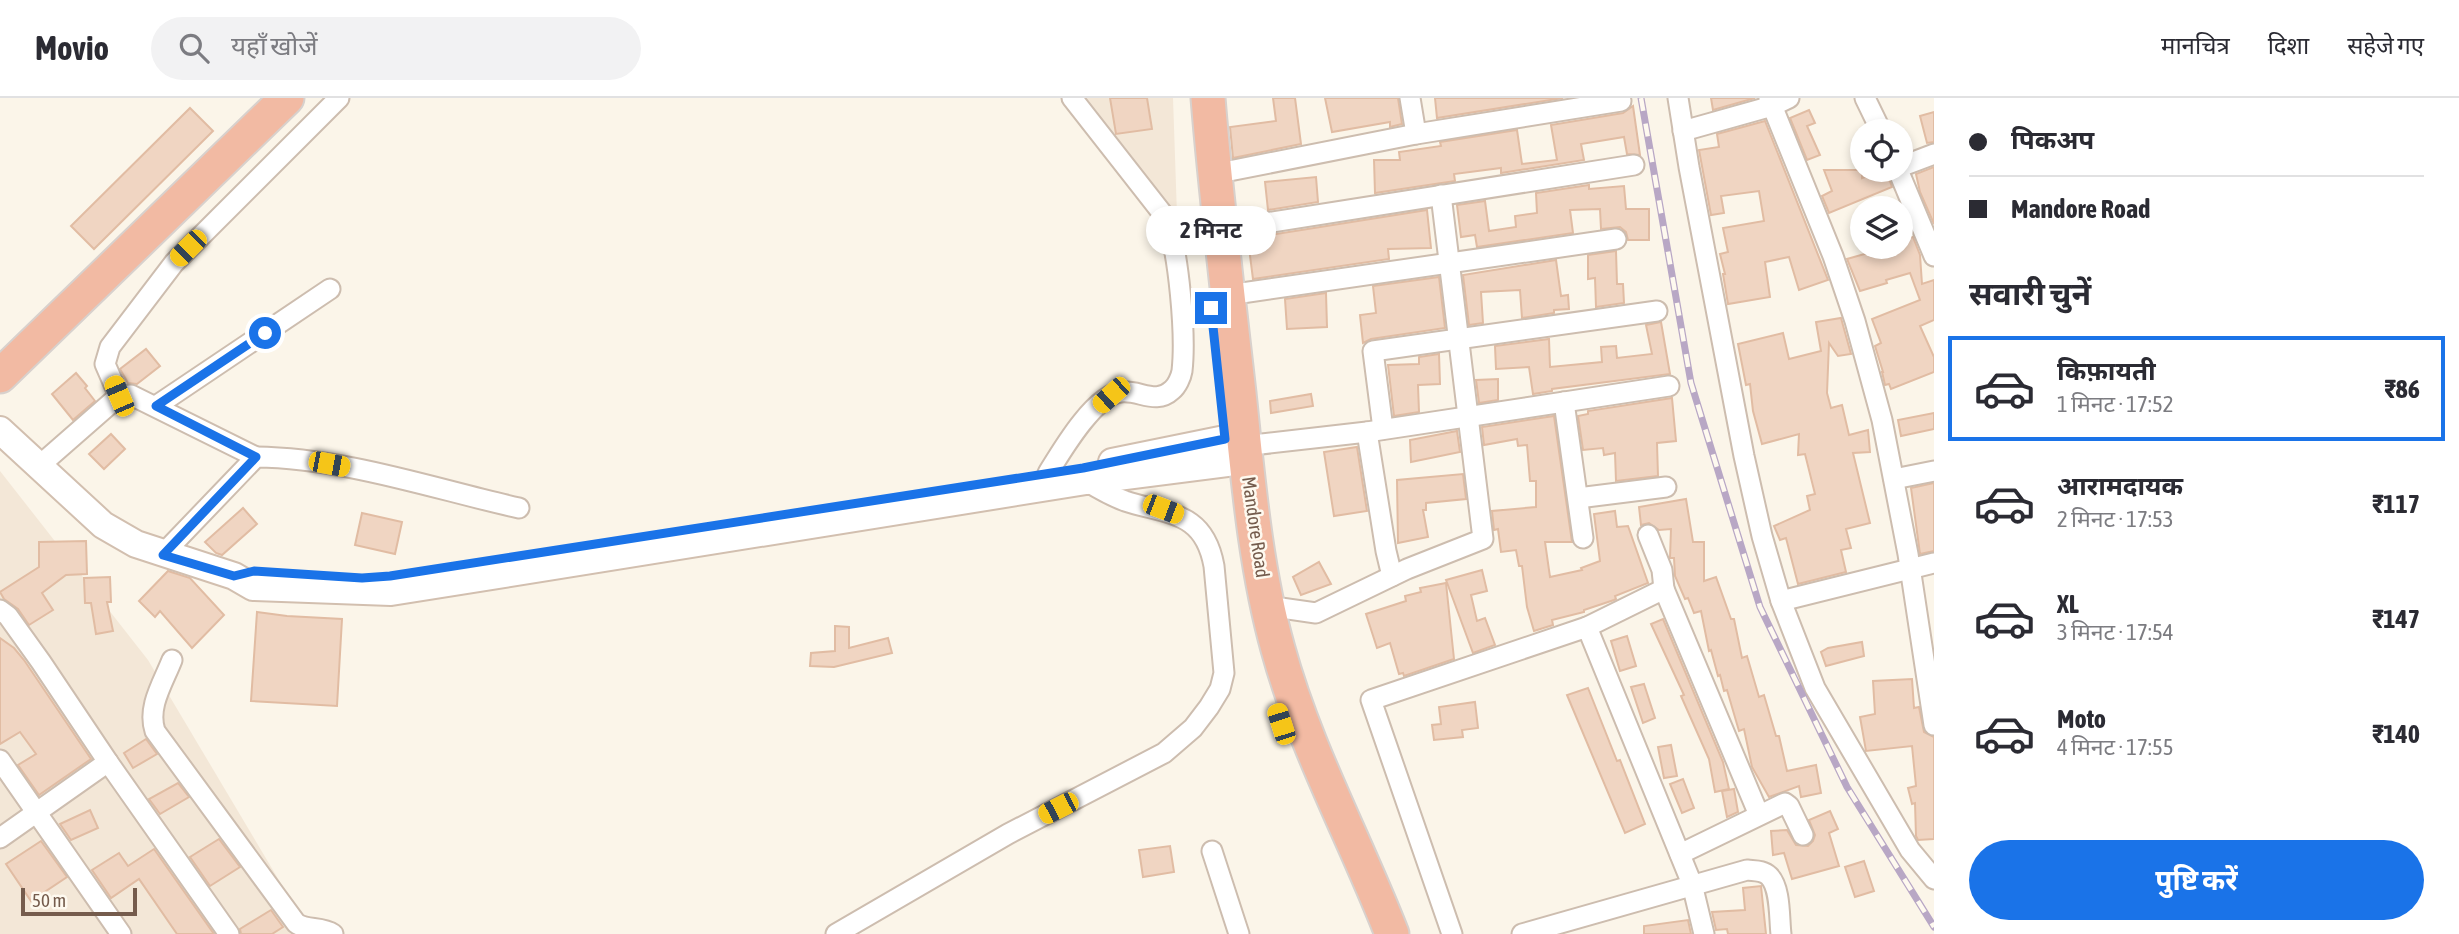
<!DOCTYPE html>
<html lang="hi">
<head>
<meta charset="utf-8">
<style>
  body { margin:0; font-family:"Asap Condensed","Noto Sans Devanagari",sans-serif; background:#f2f2f3; color:#2b2b33; height:100vh; display:flex; flex-direction:column; font-size:26px; white-space:nowrap }
  * { box-sizing:border-box; margin:0 }
  p { font-size:23px; color:#7c7c81 }
  .icon { flex:none; width:38px; height:38px; fill:none; stroke:currentColor; stroke-width:2; stroke-linecap:round; stroke-linejoin:round }
  .map { position:relative; flex:1; overflow:hidden }
  .side { display:flex; flex-direction:column; background:#fff; width:525px }
  .side>* { flex:none }
  .banner { display:grid; align-content:center; height:154px; padding:0 35px; background:#fff }
  .tools { position:absolute; left:1850px; top:21px; display:grid; gap:14px }
  .tools a { display:grid; place-items:center; width:63px; height:63px; border-radius:50%; background:#fff; box-shadow:0 4px 10px #0003; font-size:35px }
  .scale { position:absolute; left:21px; bottom:18px; width:116px; box-sizing:border-box; padding-left:7px; border:4px solid #755c4d; border-top:0; font-size:19px; line-height:24px; white-space:nowrap; color:#755c4d; -webkit-text-stroke:5px #fef9ef; paint-order:stroke }
  .end { position:absolute; width:32px; height:32px; margin:-16px; border:9px solid #1a73e8; background:#fff; box-shadow:0 0 0 4px #fff }
  .from { border-radius:50% }
  .bubble { position:absolute; height:49px; border-radius:24px; background:#fff; box-shadow:0 4px 10px #0003; font-size:23px; font-weight:700; line-height:49px; text-align:center }
  .car { position:absolute; width:21px; height:42px; margin:-21px -10px; border-radius:9px; box-shadow:0 0 5px 2px #0007; background:linear-gradient(#f5c518 24%,#345 0 40%,#f5c518 0 76%,#345 0 86%,#f5c518 0) }
  .banner b { display:flex; align-items:center; gap:24px; height:66px; font-size:26px }
  .banner b+b { border-top:2px solid #e1e1e2 }
  .banner i { width:18px; height:18px; background:#2b2b33 }
  ul { padding:0; list-style:none }
  li { display:flex; align-items:center; gap:21px; height:105px; margin:0 14px 10px; padding:0 21px; border:4px solid transparent; border-radius:0px }
  li div { flex:1 }
  li b { display:block; font-size:26px }
  li em { font-style:normal; font-weight:700 }
  li.selected { border-color:#1a73e8 }
  li>.icon { width:63px; height:63px; stroke-width:1.5 }
  h2 { padding:0 35px; font-size:32px; line-height:84px }
  .cta { display:flex; gap:14px; margin-top:auto; padding:14px 35px }
  .cta a { flex:1; height:80px; border-radius:42px; background:#1a73e8; color:#fff; font-size:28px; font-weight:700; line-height:80px; text-align:center }
  header { display:flex; align-items:center; gap:42px; box-sizing:border-box; height:98px; padding:0 35px; background:#fff; border-bottom:2px solid #e1e1e2 }
  header strong { font-size:33px }
  nav { display:flex; gap:38px; margin-inline-start:auto; font-size:24px }
  .search { width:490px; height:63px; background:#f2f2f3; display:flex; align-items:center; gap:18px; box-sizing:border-box; padding:0 24px; border-radius:38px; color:#7c7c81; font-size:26px }
  main { display:flex; flex:1; min-height:0 }
  .map>svg:first-child { display:block }
  .residential { fill:#f3e7d7 }
  .building { fill:#f0d5c2; stroke:#e1bca3; stroke-width:2 }
  .lines { fill:none; stroke-linecap:round; stroke-linejoin:round }
  .street-casing { stroke:#cdbdaf; stroke-width:23 }
  .secondary-casing { stroke:#d2bfaf; stroke-width:30 }
  .highway-casing { stroke:#d8d1cd; stroke-width:37 }
  .street { stroke:#fff; stroke-width:19 }
  .secondary { stroke:#fff; stroke-width:26 }
  .highway { stroke:#f2baa3; stroke-width:33 }
  .rail-casing { stroke:#b8a7c5; stroke-width:7 }
  .rail { stroke:#fef9ef; stroke-width:4.5; stroke-dasharray:13; stroke-linecap:butt }
  .route { stroke:#1a73e8; stroke-width:9 }
  .labels { text-anchor:middle; dominant-baseline:central; stroke-width:5; stroke-linejoin:round; paint-order:stroke }
  .street-label { font-size:19px; fill:#755c4d; stroke:#fef9ef }
</style>
</head>
<body>
<header>
<strong>Movio</strong>
<div class="search"><svg class="icon" aria-label="search" viewBox="0 0 24 24"><circle cx="10" cy="10" r="6"/><path d="M15 15l6 6"/></svg>यहाँ खोजें</div>
<nav><a>मानचित्र</a><a>दिशा</a><a>सहेजे गए</a></nav>
</header>
<main>
<div class="map">
<svg width="1934" height="836" viewBox="0 0 1934 836">
  <rect width="100%" height="100%" fill="#fbf5e9"/>
  <g class="residential">
    <path d="M 1084,0 L 1173,0 L 1177,117 Z"/>
    <path d="M 0,373 L 148,562 L 311,836 L 0,836 Z"/>
  </g>
  <g class="building">
    <path d="M 1110,0 L 1147,0 L 1152,31 L 1116,36 Z"/>
    <path d="M 1273,0 L 1295,0 L 1301,46 L 1233,60 L 1230,29 L 1276,23 Z"/>
    <path d="M 1325,0 L 1398,0 L 1402,26 L 1390,29 L 1390,24 L 1332,34 Z"/>
    <path d="M 1435,0 L 1563,0 L 1437,20 Z"/>
    <path d="M 1711,0 L 1755,0 L 1713,12 Z"/>
    <path d="M 1633,8 L 1640,57 L 1627,56 L 1624,39 L 1581,46 L 1584,62 L 1501,75 L 1501,70 L 1454,76 L 1455,83 L 1375,95 L 1374,62 L 1400,62 L 1399,54 L 1441,48 L 1440,44 L 1517,32 L 1522,66 L 1557,62 L 1551,27 L 1623,15 Z"/>
    <path d="M 190,10 L 213,33 L 94,151 L 71,128 Z"/>
    <path d="M 1809,12 L 1815,25 L 1807,28 L 1820,57 L 1807,62 L 1790,20 Z"/>
    <path d="M 1934,14 L 1934,44 L 1927,45 L 1920,18 Z"/>
    <path d="M 1765,23 L 1828,182 L 1799,192 L 1789,159 L 1765,164 L 1770,199 L 1728,206 L 1723,176 L 1725,176 L 1720,156 L 1728,154 L 1723,130 L 1764,123 L 1759,93 L 1721,98 L 1724,115 L 1711,117 L 1699,52 L 1719,49 L 1717,36 Z"/>
    <path d="M 1934,69 L 1934,126 L 1920,94 L 1916,76 Z"/>
    <path d="M 1824,72 L 1862,72 L 1862,80 L 1886,72 L 1892,89 L 1829,115 L 1822,98 L 1832,93 Z"/>
    <path d="M 1316,79 L 1318,104 L 1268,112 L 1265,84 Z"/>
    <path d="M 1589,87 L 1589,91 L 1624,88 L 1626,111 L 1649,111 L 1649,142 L 1628,142 L 1626,134 L 1620,129 L 1601,131 L 1600,111 L 1570,112 L 1573,135 L 1477,149 L 1475,137 L 1461,139 L 1457,107 L 1485,103 L 1489,133 L 1516,129 L 1515,118 L 1537,115 L 1536,95 Z"/>
    <path d="M 1427,112 L 1431,150 L 1388,151 L 1389,161 L 1253,181 L 1248,142 L 1270,140 L 1270,137 Z"/>
    <path d="M 1913,139 L 1920,157 L 1922,186 L 1934,182 L 1934,222 L 1920,228 L 1934,259 L 1934,274 L 1891,291 L 1889,286 L 1885,287 L 1882,274 L 1883,274 L 1875,248 L 1881,245 L 1872,221 L 1920,202 L 1910,175 L 1886,182 L 1887,185 L 1860,193 L 1847,161 L 1889,149 L 1900,149 L 1900,140 Z"/>
    <path d="M 1616,153 L 1617,186 L 1623,186 L 1624,205 L 1596,209 L 1595,180 L 1588,181 L 1588,157 Z"/>
    <path d="M 1556,162 L 1561,198 L 1568,197 L 1569,211 L 1554,212 L 1554,215 L 1522,220 L 1520,192 L 1481,194 L 1483,225 L 1469,227 L 1463,177 Z"/>
    <path d="M 1439,179 L 1445,230 L 1371,241 L 1363,245 L 1360,217 L 1376,215 L 1373,188 Z"/>
    <path d="M 1326,195 L 1327,229 L 1287,231 L 1285,201 Z"/>
    <path d="M 1841,220 L 1851,256 L 1838,258 L 1829,245 L 1827,295 L 1831,310 L 1842,307 L 1849,337 L 1868,332 L 1870,354 L 1853,355 L 1870,425 L 1846,431 L 1851,450 L 1841,452 L 1846,474 L 1798,486 L 1786,440 L 1780,442 L 1774,428 L 1810,412 L 1807,398 L 1815,396 L 1805,356 L 1798,357 L 1799,336 L 1762,346 L 1753,313 L 1750,286 L 1746,287 L 1738,246 L 1783,235 L 1789,261 L 1821,253 L 1816,224 Z"/>
    <path d="M 1661,224 L 1670,276 L 1552,291 L 1552,293 L 1533,296 L 1529,269 L 1496,271 L 1495,248 L 1549,241 L 1550,269 L 1602,264 L 1601,249 L 1616,248 L 1617,260 L 1652,256 L 1646,227 Z"/>
    <path d="M 146,251 L 160,268 L 137,286 L 128,285 L 120,271 Z"/>
    <path d="M 1439,256 L 1440,286 L 1418,287 L 1419,314 L 1394,318 L 1388,267 L 1419,266 L 1419,259 Z"/>
    <path d="M 76,275 L 87,288 L 85,290 L 95,303 L 73,322 L 52,296 Z"/>
    <path d="M 1498,281 L 1498,302 L 1479,305 L 1476,282 Z"/>
    <path d="M 1311,296 L 1313,308 L 1271,315 L 1270,303 Z"/>
    <path d="M 1672,300 L 1676,343 L 1657,345 L 1658,378 L 1616,383 L 1615,355 L 1604,357 L 1603,350 L 1583,352 L 1578,318 L 1588,316 L 1588,313 Z"/>
    <path d="M 1934,315 L 1934,331 L 1901,338 L 1898,322 Z"/>
    <path d="M 1554,318 L 1572,444 L 1545,444 L 1550,479 L 1582,472 L 1581,470 L 1600,463 L 1594,416 L 1615,413 L 1617,429 L 1628,428 L 1648,485 L 1615,498 L 1616,501 L 1614,502 L 1584,512 L 1584,514 L 1552,522 L 1553,527 L 1534,533 L 1527,509 L 1522,468 L 1519,468 L 1516,452 L 1501,454 L 1498,431 L 1494,432 L 1492,413 L 1536,409 L 1536,383 L 1530,383 L 1527,347 L 1518,348 L 1517,341 L 1484,347 L 1482,329 Z"/>
    <path d="M 1457,333 L 1460,354 L 1411,364 L 1410,342 Z"/>
    <path d="M 111,336 L 125,351 L 104,371 L 89,356 Z"/>
    <path d="M 1357,349 L 1367,413 L 1334,418 L 1324,354 Z"/>
    <path d="M 1463,376 L 1466,401 L 1426,405 L 1426,412 L 1423,412 L 1428,439 L 1398,445 L 1397,382 Z"/>
    <path d="M 1934,385 L 1934,453 L 1920,456 L 1911,390 Z"/>
    <path d="M 1686,401 L 1693,444 L 1704,444 L 1704,483 L 1716,479 L 1731,521 L 1734,521 L 1742,560 L 1747,558 L 1759,599 L 1764,597 L 1776,638 L 1779,638 L 1787,673 L 1816,667 L 1821,695 L 1801,699 L 1799,688 L 1769,699 L 1752,669 L 1744,631 L 1739,633 L 1727,592 L 1724,593 L 1720,577 L 1718,578 L 1711,552 L 1709,553 L 1701,513 L 1694,515 L 1688,500 L 1685,501 L 1675,478 L 1674,460 L 1670,460 L 1671,431 L 1659,432 L 1649,425 L 1641,427 L 1639,409 Z"/>
    <path d="M 243,410 L 257,426 L 222,457 L 216,455 L 205,444 Z"/>
    <path d="M 362,415 L 402,424 L 395,456 L 355,447 Z"/>
    <path d="M 86,443 L 87,476 L 66,477 L 42,495 L 53,512 L 29,527 L 18,511 L 4,501 L 0,494 L 39,469 L 39,444 Z"/>
    <path d="M 1319,464 L 1331,486 L 1301,497 L 1293,479 Z"/>
    <path d="M 1482,472 L 1487,493 L 1471,497 L 1477,523 L 1485,520 L 1495,547 L 1473,555 L 1446,482 Z"/>
    <path d="M 168,473 L 190,480 L 224,517 L 192,550 L 160,513 L 155,519 L 139,503 Z"/>
    <path d="M 110,479 L 111,504 L 107,504 L 113,533 L 96,536 L 91,505 L 85,505 L 84,480 Z"/>
    <path d="M 1446,485 L 1454,561 L 1404,578 L 1403,575 L 1399,576 L 1390,545 L 1377,550 L 1366,516 L 1406,503 L 1405,498 L 1421,494 L 1420,490 Z"/>
    <path d="M 257,514 L 287,518 L 342,521 L 337,608 L 251,603 Z"/>
    <path d="M 1663,521 L 1723,664 L 1729,691 L 1715,694 L 1709,661 L 1681,598 L 1684,597 L 1651,526 Z"/>
    <path d="M 835,528 L 849,529 L 849,550 L 888,540 L 892,555 L 834,569 L 810,568 L 811,555 L 835,553 Z"/>
    <path d="M 1627,538 L 1636,568 L 1620,573 L 1611,543 Z"/>
    <path d="M 0,540 L 14,550 L 24,562 L 91,661 L 39,697 L 18,667 L 36,656 L 20,634 L 0,646 Z"/>
    <path d="M 1862,544 L 1864,558 L 1826,568 L 1821,554 L 1828,550 Z"/>
    <path d="M 1912,581 L 1914,610 L 1919,609 L 1924,634 L 1934,639 L 1934,741 L 1918,742 L 1916,738 L 1915,705 L 1912,706 L 1908,690 L 1916,688 L 1912,648 L 1866,653 L 1860,619 L 1875,616 L 1873,583 Z"/>
    <path d="M 1644,586 L 1655,620 L 1643,625 L 1631,589 Z"/>
    <path d="M 1588,590 L 1617,663 L 1620,662 L 1645,726 L 1625,735 L 1567,597 Z"/>
    <path d="M 1475,604 L 1478,630 L 1462,632 L 1463,639 L 1434,642 L 1432,627 L 1441,626 L 1439,609 Z"/>
    <path d="M 146,641 L 157,656 L 133,670 L 124,655 Z"/>
    <path d="M 1671,647 L 1677,678 L 1664,680 L 1658,649 Z"/>
    <path d="M 1683,681 L 1694,710 L 1682,715 L 1670,686 Z"/>
    <path d="M 178,685 L 189,699 L 160,716 L 149,701 Z"/>
    <path d="M 1734,691 L 1738,714 L 1727,719 L 1722,693 Z"/>
    <path d="M 90,712 L 98,730 L 71,742 L 60,726 Z"/>
    <path d="M 1830,713 L 1838,731 L 1829,735 L 1839,768 L 1792,781 L 1784,755 L 1773,757 L 1771,733 L 1787,732 L 1796,747 L 1808,748 L 1813,743 L 1815,737 L 1809,722 Z"/>
    <path d="M 219,741 L 240,769 L 210,788 L 190,759 Z"/>
    <path d="M 41,743 L 67,779 L 31,803 L 6,766 Z"/>
    <path d="M 1170,748 L 1174,774 L 1143,779 L 1139,752 Z"/>
    <path d="M 154,751 L 214,836 L 177,836 L 139,781 L 111,800 L 92,772 L 119,755 L 128,768 Z"/>
    <path d="M 1864,763 L 1874,793 L 1855,799 L 1845,769 Z"/>
    <path d="M 1761,788 L 1766,836 L 1728,836 L 1727,831 L 1716,832 L 1712,814 L 1745,812 L 1743,790 Z"/>
    <path d="M 271,812 L 283,829 L 272,836 L 241,836 L 240,831 Z"/>
    <path d="M 1688,822 L 1691,836 L 1644,836 L 1644,828 Z"/>
  </g>
  <g class="lines">
    <defs>
      <g id="street">
        <path d="M 1410,0 L 1416,36"/>
        <path d="M 1678,0 L 1689,69 L 1744,358 L 1762,438 L 1781,503 L 1815,590 L 1910,752 L 1934,781"/>
        <path d="M 1769,0 L 1833,158 L 1855,223 L 1882,322 L 1908,456 L 1934,627"/>
        <path d="M 1865,0 L 1881,33"/>
        <path d="M 1683,33 L 1772,8 L 1789,0"/>
        <path d="M 1900,69 L 1934,56"/>
        <path d="M 1898,72 L 1934,158"/>
        <path d="M 1214,76 L 1416,36 L 1621,3"/>
        <path d="M 1221,132 L 1634,67"/>
        <path d="M 1228,197 L 1616,141"/>
        <path d="M 119,298 L 105,266 L 110,249 L 174,165 L 339,0"/>
        <path d="M 1564,304 L 1583,440"/>
        <path d="M 156,308 L 330,191"/>
        <path d="M 1383,331 L 1373,253 L 1657,213"/>
        <path d="M 1367,334 L 1386,453 L 1392,478"/>
        <path d="M 1244,348 L 1367,334 L 1669,288"/>
        <path d="M 39,368 L 119,298 L 131,297 L 256,359"/>
        <path d="M 1048,375 C 1061,354 1094,297 1121,294 C 1140,292 1156,307 1172,292 C 1177,288 1181,279 1182,273 C 1186,237 1179,154 1166,120 L 1072,0"/>
        <path d="M 1894,381 L 1934,373"/>
        <path d="M 1578,400 L 1666,389"/>
        <path d="M 1648,437 L 1662,472 L 1664,491"/>
        <path d="M 163,456 L 256,359 C 345,360 434,391 519,410"/>
        <path d="M 1781,503 L 1934,465"/>
        <path d="M 1268,508 L 1316,515 L 1407,471 L 1483,441 L 1441,97"/>
        <path d="M 0,512 L 8,518 L 41,564 L 108,664"/>
        <path d="M 1587,529 L 1664,491 L 1759,717"/>
        <path d="M 172,562 C 163,585 147,609 155,633 L 296,825 C 306,833 321,828 333,836"/>
        <path d="M 0,662 L 121,836"/>
        <path d="M 0,740 L 108,664 L 229,836"/>
        <path d="M 1212,753 L 1239,836"/>
        <path d="M 1680,756 L 1785,705 L 1789,708 L 1803,737"/>
        <path d="M 836,836 L 1008,736 L 1164,655 L 1193,630 L 1209,609 L 1220,591 L 1224,575 L 1214,468 C 1204,413 1169,417 1125,403 C 1111,398 1099,391 1086,383"/>
        <path d="M 1452,836 L 1371,602 L 1587,529 L 1692,786 L 1704,836"/>
        <path d="M 1522,836 L 1747,772 C 1755,773 1763,772 1769,778 C 1781,790 1779,820 1781,836"/>
      </g>
      <g id="secondary">
        <path d="M 0,332 L 103,427 L 136,446 L 234,478 L 253,489 L 391,494 L 1086,383 L 1227,365"/>
        <path d="M 1112,364 L 1225,341"/>
      </g>
      <g id="highway">
        <path d="M 1208,0 C 1216,99 1228,197 1239,295 C 1248,380 1255,468 1278,551 C 1305,650 1355,741 1392,836"/>
        <path d="M 0,278 L 287,0"/>
      </g>
    </defs>
    <use href="#street" class="street-casing"/>
    <use href="#secondary" class="secondary-casing"/>
    <use href="#highway" class="highway-casing"/>
    <use href="#street" class="street"/>
    <use href="#secondary" class="secondary"/>
    <use href="#highway" class="highway"/>
    <defs>
      <path id="rail" d="M 1641,0 L 1691,285 L 1760,509 L 1847,689 L 1934,829"/>
    </defs>
    <use href="#rail" class="rail-casing"/>
    <use href="#rail" class="rail"/>
  </g>
  <g class="lines">
    <path class="route" d="M 265,235 L 156,308 L 256,359 L 163,457 L 234,478 L 254,473 L 362,480 L 390,478 L 1083,370 L 1225,341 L 1211,210"/>
  </g>
  <g class="labels">
    <g class="street-label">
      <text transform="translate(1256 429) rotate(82)">Mandore Road</text>
    </g>
  </g>
</svg>
<div class="tools">
<a><svg class="icon" aria-label="locate" viewBox="0 0 24 24"><circle cx="12" cy="12" r="6"/><path d="M12 2v4M12 18v4M2 12h4M18 12h4"/></svg></a>
<a><svg class="icon" aria-label="layers" viewBox="0 0 24 24"><path d="M12 4l9 5-9 5-9-5zM3 14l9 5 9-5"/></svg></a>
</div>
<div class="scale">50 m</div>
<i class="end from" style="left:265px;top:235px"></i>
<i class="end" style="left:1211px;top:210px"></i>
<div class="bubble" style="left:1146px;top:108px;width:130px">2 मिनट</div>
<i class="car" style="left:188px;top:150px;rotate:225deg"></i>
<i class="car" style="left:1111px;top:297px;rotate:228deg"></i>
<i class="car" style="left:119px;top:298px;rotate:337deg"></i>
<i class="car" style="left:329px;top:366px;rotate:101deg"></i>
<i class="car" style="left:1163px;top:411px;rotate:111deg"></i>
<i class="car" style="left:1281px;top:626px;rotate:342deg"></i>
<i class="car" style="left:1058px;top:710px;rotate:243deg"></i>
</div>
<section class="side">
<div class="banner">
<b><i class="from"></i>पिकअप</b>
<b><i></i>Mandore Road</b>
</div>
<h2>सवारी चुनें</h2>
<ul>
<li class="selected"><svg class="icon" aria-label="car" viewBox="0 0 24 24"><path d="M5 17H2v-5l4-1 3-4h7l3 4 3 1v5h-3M9 17h6M6 11h13"/><circle cx="7" cy="17" r="2"/><circle cx="17" cy="17" r="2"/></svg><div><b>किफ़ायती</b><p>1 मिनट · 17:52</p></div><em>₹86</em></li>
<li><svg class="icon" aria-label="car" viewBox="0 0 24 24"><path d="M5 17H2v-5l4-1 3-4h7l3 4 3 1v5h-3M9 17h6M6 11h13"/><circle cx="7" cy="17" r="2"/><circle cx="17" cy="17" r="2"/></svg><div><b>आरामदायक</b><p>2 मिनट · 17:53</p></div><em>₹117</em></li>
<li><svg class="icon" aria-label="car" viewBox="0 0 24 24"><path d="M5 17H2v-5l4-1 3-4h7l3 4 3 1v5h-3M9 17h6M6 11h13"/><circle cx="7" cy="17" r="2"/><circle cx="17" cy="17" r="2"/></svg><div><b>XL</b><p>3 मिनट · 17:54</p></div><em>₹147</em></li>
<li><svg class="icon" aria-label="car" viewBox="0 0 24 24"><path d="M5 17H2v-5l4-1 3-4h7l3 4 3 1v5h-3M9 17h6M6 11h13"/><circle cx="7" cy="17" r="2"/><circle cx="17" cy="17" r="2"/></svg><div><b>Moto</b><p>4 मिनट · 17:55</p></div><em>₹140</em></li>
</ul>
<div class="cta"><a>पुष्टि करें</a></div>
</section>
</main>
</body>
</html>
